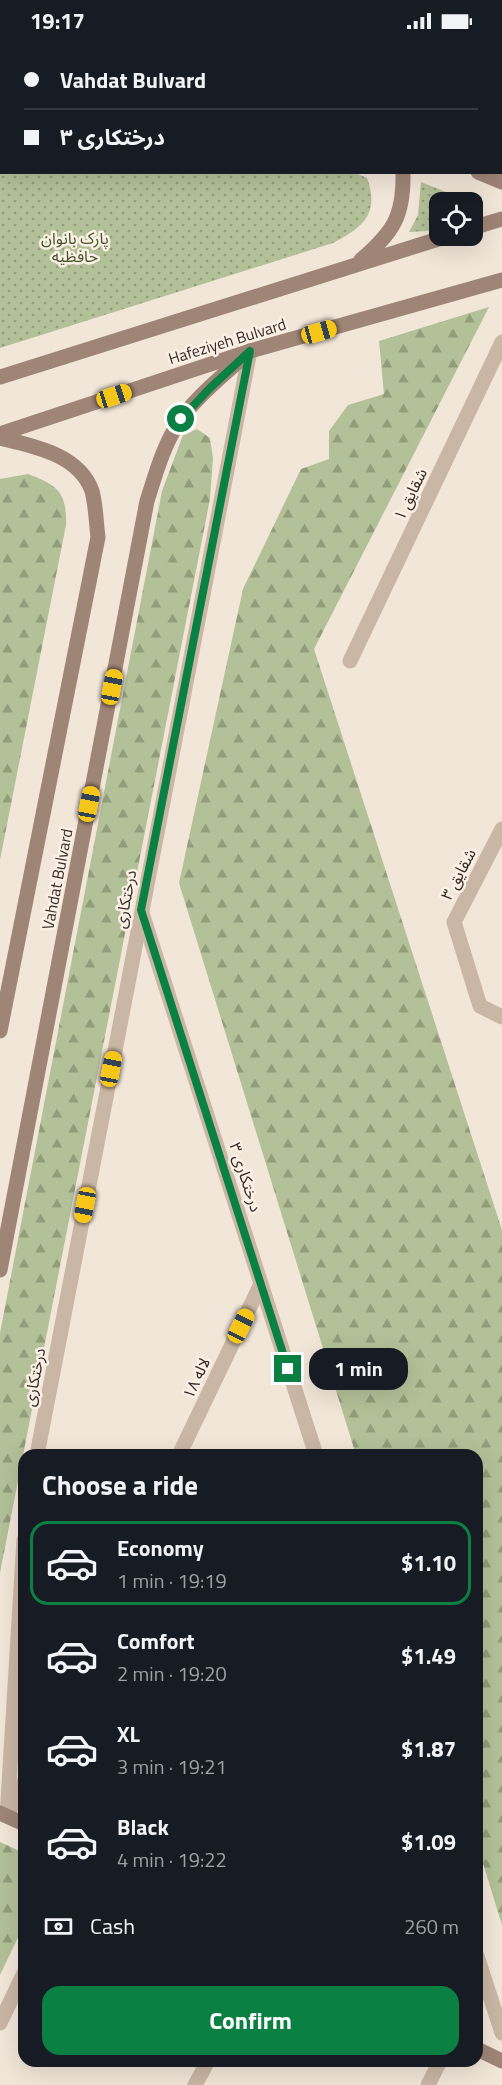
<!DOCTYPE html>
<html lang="en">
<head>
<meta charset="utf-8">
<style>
  body { margin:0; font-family:"Titillium Web","Noto Sans Arabic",sans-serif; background:#242831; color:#f1f3f6; height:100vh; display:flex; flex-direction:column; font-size:22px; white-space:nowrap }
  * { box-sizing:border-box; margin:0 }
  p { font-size:20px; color:#9ea1a6 }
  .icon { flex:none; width:33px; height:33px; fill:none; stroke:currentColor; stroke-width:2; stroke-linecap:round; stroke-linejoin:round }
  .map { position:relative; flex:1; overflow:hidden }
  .side { position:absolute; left:18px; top:1407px; width:465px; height:618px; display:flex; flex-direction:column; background:#171b24; border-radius:18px; box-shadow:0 6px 24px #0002 }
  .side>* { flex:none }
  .hud { position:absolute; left:0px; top:0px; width:502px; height:132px; box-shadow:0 6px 24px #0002; display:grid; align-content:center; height:132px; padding:0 24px; background:#171b24 }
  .tools { position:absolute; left:429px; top:150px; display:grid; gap:12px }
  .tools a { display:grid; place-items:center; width:54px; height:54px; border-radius:12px; background:#171b24; box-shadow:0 6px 24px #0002; font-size:30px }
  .end { position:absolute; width:27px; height:27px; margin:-14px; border:8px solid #0b8043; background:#fff; box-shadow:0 0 0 3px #fff }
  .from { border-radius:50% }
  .bubble { position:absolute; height:42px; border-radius:18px; background:#171b24; box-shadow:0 6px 24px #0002; font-size:20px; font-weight:700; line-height:42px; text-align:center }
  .car { position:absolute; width:18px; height:36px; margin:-18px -9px; border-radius:8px; box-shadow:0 0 4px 2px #0007; background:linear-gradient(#f5c518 24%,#345 0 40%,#f5c518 0 76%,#345 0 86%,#f5c518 0) }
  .hud b { display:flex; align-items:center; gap:21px; height:57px; font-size:22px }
  .hud b+b { border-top:2px solid #363941 }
  .hud i { width:15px; height:15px; background:#f1f3f6 }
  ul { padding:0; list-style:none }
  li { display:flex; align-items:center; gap:18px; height:84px; margin:0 12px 9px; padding:0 12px; border:3px solid transparent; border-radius:18px }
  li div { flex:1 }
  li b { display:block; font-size:22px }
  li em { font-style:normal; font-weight:700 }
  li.selected { border-color:#0b8043 }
  li>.icon { width:54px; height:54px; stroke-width:1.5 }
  h2 { padding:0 24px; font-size:27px; line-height:72px }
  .pay { display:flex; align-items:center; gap:15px; height:66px; padding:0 24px; font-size:22px }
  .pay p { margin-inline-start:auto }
  .primary-button { display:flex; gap:12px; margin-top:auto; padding:12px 24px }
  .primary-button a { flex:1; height:69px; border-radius:18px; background:#0b8043; color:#fff; font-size:24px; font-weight:700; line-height:69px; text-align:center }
  .status { display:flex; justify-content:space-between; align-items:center; height:42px; padding:0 30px; background:#171b24; direction:ltr }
  .status svg { height:16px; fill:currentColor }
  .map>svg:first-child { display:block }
  .green { fill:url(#green-dots) }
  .forest { fill:url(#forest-firs) }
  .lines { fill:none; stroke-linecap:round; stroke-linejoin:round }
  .street { stroke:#cab6a4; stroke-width:15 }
  .secondary { stroke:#9e8576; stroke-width:15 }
  .primary { stroke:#786256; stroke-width:15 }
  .route { stroke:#0b8043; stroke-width:8 }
  .labels { text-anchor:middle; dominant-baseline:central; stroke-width:5; stroke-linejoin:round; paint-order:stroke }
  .park-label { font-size:16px; fill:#445429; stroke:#faf0e5 }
  .street-label { font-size:16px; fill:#352b26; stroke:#faf0e5 }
</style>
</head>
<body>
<div class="status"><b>19:17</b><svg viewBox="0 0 49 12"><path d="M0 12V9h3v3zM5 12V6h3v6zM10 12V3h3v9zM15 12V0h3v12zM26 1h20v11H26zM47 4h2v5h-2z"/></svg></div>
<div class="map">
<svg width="502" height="2043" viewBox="0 0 502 2043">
  <defs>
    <pattern id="green-dots" width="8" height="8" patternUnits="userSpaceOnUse" patternTransform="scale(1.5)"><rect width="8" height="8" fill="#b3c198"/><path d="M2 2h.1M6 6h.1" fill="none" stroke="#929d7c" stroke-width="1.8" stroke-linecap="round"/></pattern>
    <pattern id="forest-firs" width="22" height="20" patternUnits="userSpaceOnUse" patternTransform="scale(1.5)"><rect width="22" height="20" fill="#b3c198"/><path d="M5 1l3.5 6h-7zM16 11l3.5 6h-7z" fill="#929d7c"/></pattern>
  </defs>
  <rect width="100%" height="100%" fill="#f2e6d8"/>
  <g class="green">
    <path d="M 0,0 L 45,1 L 2,2 L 2,130 L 353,130 L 367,136 C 380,171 363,186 333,201 L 0,306 Z"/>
    <path d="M 421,140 L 446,150 L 454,160 L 440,160 L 439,183 L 427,189 L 409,190 L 418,173 Z"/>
  </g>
  <g class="forest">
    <path d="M 326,0 L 502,0 L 502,48 L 501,2 L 329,2 Z"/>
    <path d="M 489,265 L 314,607 L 502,1188 L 502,1883 L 477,1802 L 477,1413 L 356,1413 L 179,841 L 243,547 L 301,427 L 329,417 L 329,389 L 348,363 L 384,352 L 379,299 Z"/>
    <path d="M 197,387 L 210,396 L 213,416 L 210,457 L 0,1531 L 0,1291 L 162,449 L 183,393 Z"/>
    <path d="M 28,432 C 57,443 67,450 66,483 L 0,818 L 0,437 Z"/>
    <path d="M 0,1800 L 24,1811 L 24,1883 L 0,1933 Z"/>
  </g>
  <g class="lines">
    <g class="street">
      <path d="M 0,50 L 2,50"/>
      <path d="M 350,619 L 502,300"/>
      <path d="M 502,787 L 454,880 L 480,964 L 502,975"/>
      <path d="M 142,871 L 316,1413"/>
      <path d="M 37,1413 L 250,309"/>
      <path d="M 179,1413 L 261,1242"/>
      <path d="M 11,1766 L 24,1740"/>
      <path d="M 7,1774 L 24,1498"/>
      <path d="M 477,1914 L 502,1991"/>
      <path d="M 0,1981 L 24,1931"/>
      <path d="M 195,2043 L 208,2019"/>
      <path d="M 428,2043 L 440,2019"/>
    </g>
    <g class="secondary">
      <path d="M 124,0 L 129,2"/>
      <path d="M 478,130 L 502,140"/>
      <path d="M 472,186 L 502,177"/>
      <path d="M 361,218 C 393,190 404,175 403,130"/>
      <path d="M 0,335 L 448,194"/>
      <path d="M 0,392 L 250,309 L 502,238"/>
      <path d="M 0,396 C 33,404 79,412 92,449 C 96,464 96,480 98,495 L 0,989"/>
      <path d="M 0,1228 L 147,459 C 156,431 164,401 181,377 C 199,352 227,330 250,309"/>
      <path d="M 0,1771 L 24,1782"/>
      <path d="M 477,2007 L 502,2019"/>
    </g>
    <g class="primary">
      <path d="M 299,0 L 302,2"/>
      <path d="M 501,70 L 502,70"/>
    </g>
  </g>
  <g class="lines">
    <path class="route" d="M 181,377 L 210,346 L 250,309 L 141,868 L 288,1327"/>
  </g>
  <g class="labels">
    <g class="park-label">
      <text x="75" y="196">پارک بانوان<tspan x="75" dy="18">حافظیه</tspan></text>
    </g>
    <g class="street-label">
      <text transform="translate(227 299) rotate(-17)">Hafeziyeh Bulvard</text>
      <text transform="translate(410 452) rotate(-64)">شقایق ۱</text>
      <text transform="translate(458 832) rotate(-62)">شقایق ۳</text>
      <text transform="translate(57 837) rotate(-79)">Vahdat Bulvard</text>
      <text transform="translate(125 857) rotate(-79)">درختکاری</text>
      <text transform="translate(246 1135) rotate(72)">درختکاری ۳</text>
      <text transform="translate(34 1335) rotate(-79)">درختکاری</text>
      <text transform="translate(196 1336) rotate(-65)">لاله ۱۸</text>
    </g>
  </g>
</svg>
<div class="tools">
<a><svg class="icon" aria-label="locate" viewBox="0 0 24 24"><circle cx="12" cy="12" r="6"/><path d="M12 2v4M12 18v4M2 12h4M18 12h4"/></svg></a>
</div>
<i class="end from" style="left:181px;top:377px"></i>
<i class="end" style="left:288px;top:1327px"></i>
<div class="bubble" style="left:309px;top:1306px;width:99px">1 min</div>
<i class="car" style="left:319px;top:290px;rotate:74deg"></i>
<i class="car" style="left:114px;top:354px;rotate:72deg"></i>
<i class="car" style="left:112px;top:645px;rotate:11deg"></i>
<i class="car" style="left:89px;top:762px;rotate:11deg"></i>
<i class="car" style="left:111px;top:1027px;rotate:11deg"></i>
<i class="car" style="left:85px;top:1163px;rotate:191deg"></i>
<i class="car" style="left:241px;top:1284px;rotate:26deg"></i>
<div class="hud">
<b><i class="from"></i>Vahdat Bulvard</b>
<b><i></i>درختکاری ۳</b>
</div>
<section class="side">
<h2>Choose a ride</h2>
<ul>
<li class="selected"><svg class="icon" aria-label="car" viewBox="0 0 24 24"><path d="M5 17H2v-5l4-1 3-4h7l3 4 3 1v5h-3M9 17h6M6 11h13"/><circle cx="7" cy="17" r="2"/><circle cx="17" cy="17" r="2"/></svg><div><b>Economy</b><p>1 min · 19:19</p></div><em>$1.10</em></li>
<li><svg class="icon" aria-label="car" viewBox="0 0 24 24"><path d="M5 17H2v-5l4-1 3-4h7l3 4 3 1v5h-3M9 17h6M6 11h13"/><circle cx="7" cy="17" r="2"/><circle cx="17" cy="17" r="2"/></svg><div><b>Comfort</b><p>2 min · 19:20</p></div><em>$1.49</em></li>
<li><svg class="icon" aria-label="car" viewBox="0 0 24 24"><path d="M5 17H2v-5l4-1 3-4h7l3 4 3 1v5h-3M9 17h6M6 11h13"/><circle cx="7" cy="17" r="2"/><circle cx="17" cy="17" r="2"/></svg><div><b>XL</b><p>3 min · 19:21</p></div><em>$1.87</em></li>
<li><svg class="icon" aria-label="car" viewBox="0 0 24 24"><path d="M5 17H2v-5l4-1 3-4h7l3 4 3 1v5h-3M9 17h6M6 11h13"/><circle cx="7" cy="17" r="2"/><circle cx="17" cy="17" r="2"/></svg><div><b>Black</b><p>4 min · 19:22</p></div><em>$1.09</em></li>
</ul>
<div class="pay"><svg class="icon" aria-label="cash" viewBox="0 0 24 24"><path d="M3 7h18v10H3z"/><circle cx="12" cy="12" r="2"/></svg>Cash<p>260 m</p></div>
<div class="primary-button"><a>Confirm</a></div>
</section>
</div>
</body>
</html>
